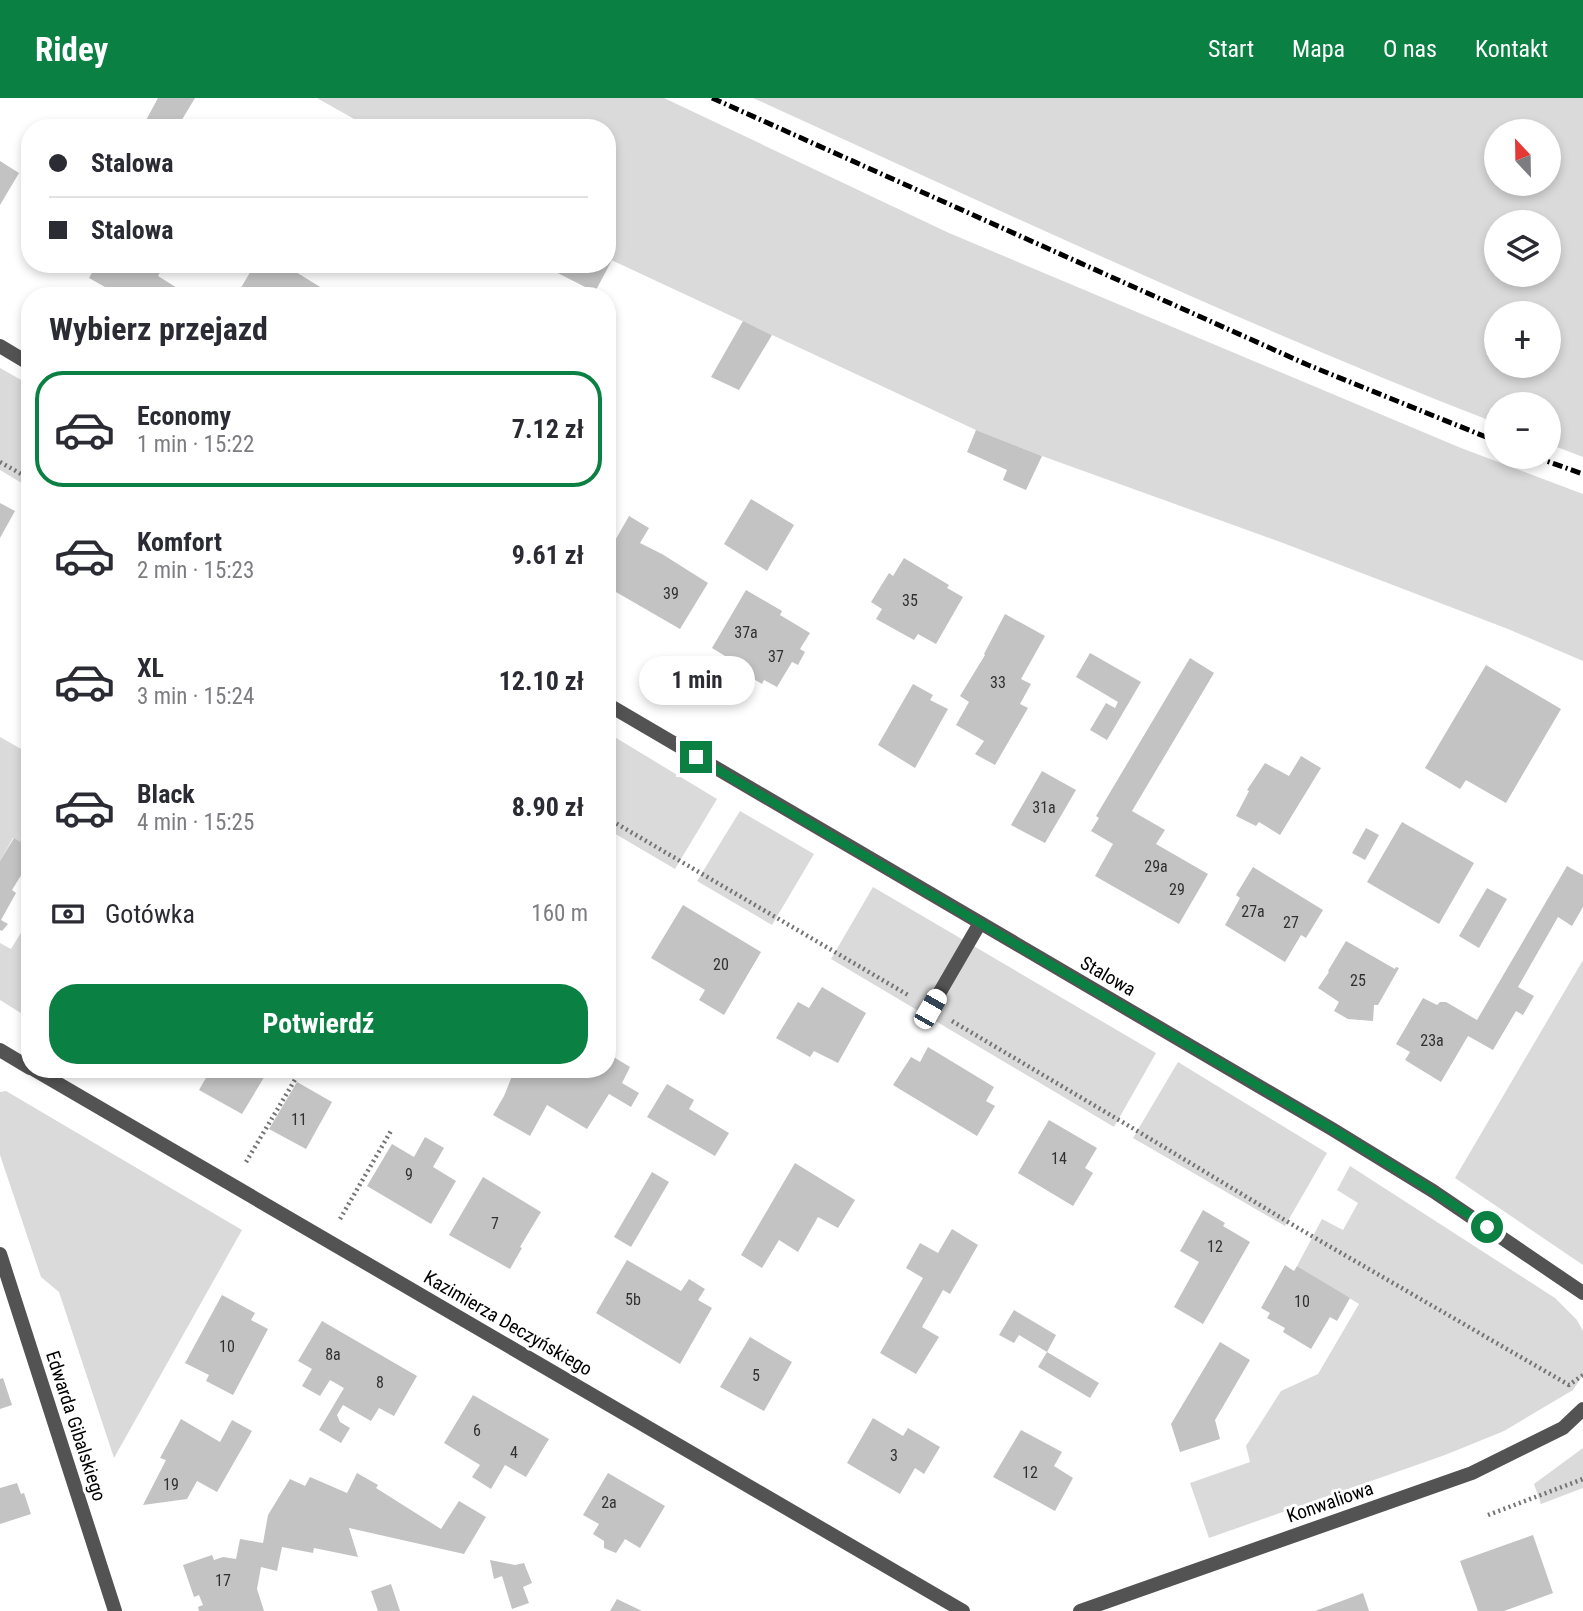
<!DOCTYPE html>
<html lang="pl">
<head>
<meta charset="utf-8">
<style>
  body { margin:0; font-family:"Roboto Condensed",sans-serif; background:#f7f7f7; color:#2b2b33; height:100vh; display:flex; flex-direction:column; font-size:26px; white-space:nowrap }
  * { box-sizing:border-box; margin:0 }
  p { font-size:23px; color:#7c7c81 }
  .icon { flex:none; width:38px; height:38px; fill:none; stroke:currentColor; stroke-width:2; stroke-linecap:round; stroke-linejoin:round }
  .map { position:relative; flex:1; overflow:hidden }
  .drawer { position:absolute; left:21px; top:189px; width:595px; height:791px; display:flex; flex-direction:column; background:#fff; border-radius:28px; box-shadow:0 4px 10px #0003 }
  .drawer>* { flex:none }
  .banner { position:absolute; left:21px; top:21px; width:595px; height:154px; border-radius:28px; box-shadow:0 4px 10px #0003; display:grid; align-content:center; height:154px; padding:0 28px; background:#fff }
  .needle { width:46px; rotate:338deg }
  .fabs { position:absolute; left:1484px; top:21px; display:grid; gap:14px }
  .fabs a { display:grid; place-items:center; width:77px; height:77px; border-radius:50%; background:#fff; box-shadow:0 4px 10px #0003; font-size:35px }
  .end { position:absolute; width:32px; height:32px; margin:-16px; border:9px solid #0b8043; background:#fff; box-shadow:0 0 0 4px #fff }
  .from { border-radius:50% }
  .bubble { position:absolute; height:49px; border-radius:24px; background:#fff; box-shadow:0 4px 10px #0003; font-size:23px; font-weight:700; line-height:49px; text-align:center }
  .car { position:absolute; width:21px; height:42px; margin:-21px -10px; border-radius:9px; box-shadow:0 0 5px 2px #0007; background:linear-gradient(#fff 24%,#345 0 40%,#fff 0 76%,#345 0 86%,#fff 0) }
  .banner b { display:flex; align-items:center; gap:24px; height:66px; font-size:26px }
  .banner b+b { border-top:2px solid #e1e1e2 }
  .banner i { width:18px; height:18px; background:#2b2b33 }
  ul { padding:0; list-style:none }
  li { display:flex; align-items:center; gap:21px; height:116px; margin:0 14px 10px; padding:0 14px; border:4px solid transparent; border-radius:28px }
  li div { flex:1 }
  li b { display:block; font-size:26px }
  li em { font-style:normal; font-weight:700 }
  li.active { border-color:#0b8043 }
  li>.icon { width:63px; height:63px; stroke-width:1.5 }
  h2 { padding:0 28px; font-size:32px; line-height:84px }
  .pay { display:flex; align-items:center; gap:18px; height:77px; padding:0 28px; font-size:26px }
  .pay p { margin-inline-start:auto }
  .action { display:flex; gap:14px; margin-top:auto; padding:14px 28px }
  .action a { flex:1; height:80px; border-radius:28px; background:#0b8043; color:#fff; font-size:28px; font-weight:700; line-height:80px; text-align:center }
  header { display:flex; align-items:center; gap:42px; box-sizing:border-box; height:98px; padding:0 35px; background:#0b8043; color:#fff }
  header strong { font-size:33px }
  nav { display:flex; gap:38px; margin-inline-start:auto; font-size:24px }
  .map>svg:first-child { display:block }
  .green { fill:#dadada; fill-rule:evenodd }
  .building { fill:#c3c3c3 }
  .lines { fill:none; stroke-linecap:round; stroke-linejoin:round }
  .path { stroke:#757575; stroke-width:4.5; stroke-dasharray:2 3.5; stroke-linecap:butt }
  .service { stroke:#535353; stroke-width:14 }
  .minor { stroke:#535353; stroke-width:14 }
  .rail { stroke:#000; stroke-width:5; stroke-dasharray:10 3.5 2 3.5; stroke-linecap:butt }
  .route { stroke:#0b8043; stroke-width:9 }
  .labels { text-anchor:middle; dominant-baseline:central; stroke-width:6; stroke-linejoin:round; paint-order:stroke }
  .number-label { font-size:16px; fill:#313131 }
  .street-label { font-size:19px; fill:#000; stroke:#fff }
</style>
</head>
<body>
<header>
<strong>Ridey</strong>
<nav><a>Start</a><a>Mapa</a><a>O nas</a><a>Kontakt</a></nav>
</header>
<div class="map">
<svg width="1583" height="1513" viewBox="0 0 1583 1513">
  <rect width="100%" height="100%" fill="#fff"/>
  <g class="green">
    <path d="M 317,0 L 664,0 L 949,135 L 1461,350 L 1583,396 L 1583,563 L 1508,531 L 1283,445 L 1042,358 L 976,332 L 607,160 L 607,30 L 370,30 Z"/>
    <path d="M 753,0 L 1583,0 L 1583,359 L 1549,346 L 1549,306 L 1496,306 L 1496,325 C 1244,227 999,112 753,0 ZM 1496,33 L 1549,33 L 1549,86 L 1496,86 ZM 1496,124 L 1549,124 L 1549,177 L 1496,177 ZM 1496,215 L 1549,215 L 1549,268 L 1496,268 Z"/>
    <path d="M 0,270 L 30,287 L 30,390 L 0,372 Z"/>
    <path d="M 608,635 L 717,701 L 675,771 L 607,731 Z"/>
    <path d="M 0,639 L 30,656 L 30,750 L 13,740 L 0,763 Z"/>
    <path d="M 740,713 L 814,756 L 772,827 L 697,783 Z"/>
    <path d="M 873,789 L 1156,955 L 1114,1029 L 831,861 Z"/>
    <path d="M 30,820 L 30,906 L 24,917 L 0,902 L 0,845 L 11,851 Z"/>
    <path d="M 1583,862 L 1583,1167 L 1455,1080 Z"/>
    <path d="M 1178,964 L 1327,1055 L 1285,1128 L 1133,1040 Z"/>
    <path d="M 6,993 L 242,1132 L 114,1360 L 59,1194 L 41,1179 L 0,1057 L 0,994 Z"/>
    <path d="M 1350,1068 L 1555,1200 L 1577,1222 L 1583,1233 L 1583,1277 L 1573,1292 L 1504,1333 L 1445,1357 L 1209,1440 L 1190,1385 L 1250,1364 L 1246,1348 L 1281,1293 L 1318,1276 L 1359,1206 L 1297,1168 L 1322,1121 L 1343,1132 L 1358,1105 L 1337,1092 Z"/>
    <path d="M 1583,1350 L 1583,1390 L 1541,1406 L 1534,1386 Z"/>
  </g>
  <g class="building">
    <path d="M 158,0 L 195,0 L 177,30 L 155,30 L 145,24 Z"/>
    <path d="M 0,63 L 19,75 L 0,107 Z"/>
    <path d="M 607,160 L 612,162 L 595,194 L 540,166 L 607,166 Z"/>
    <path d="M 97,166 L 164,166 L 158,178 L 190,198 L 121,198 L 89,180 Z"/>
    <path d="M 255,166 L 283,166 L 325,192 L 321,198 L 236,198 Z"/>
    <path d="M 743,223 L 772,237 L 739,292 L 711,279 Z"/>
    <path d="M 976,332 L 1042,358 L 1026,392 L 1003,382 L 1007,372 L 967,354 Z"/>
    <path d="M 751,401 L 794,427 L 767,473 L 724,446 Z"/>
    <path d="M 0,405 L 15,413 L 0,440 Z"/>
    <path d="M 629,418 L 649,430 L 640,445 L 662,456 L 708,485 L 680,531 L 609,490 L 607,494 L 607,463 L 609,464 L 614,456 L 609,453 Z"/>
    <path d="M 904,460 L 949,487 L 947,490 L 963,499 L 936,546 L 918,536 L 914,542 L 876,521 L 882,511 L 871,504 L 889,475 L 893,478 Z"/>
    <path d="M 746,492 L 782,513 L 780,517 L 810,535 L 800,551 L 805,554 L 798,567 L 792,564 L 777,589 L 764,582 L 762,586 L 745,576 L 748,572 L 712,550 Z"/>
    <path d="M 1005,516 L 1045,538 L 1021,581 L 1031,586 L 1020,606 L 1028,610 L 995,667 L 975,656 L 984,643 L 956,627 L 969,604 L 960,598 L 985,557 L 984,556 Z"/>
    <path d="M 1090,555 L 1141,584 L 1107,642 L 1090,632 L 1106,605 L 1115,610 L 1118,604 L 1076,579 Z"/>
    <path d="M 1190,560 L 1214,575 L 1132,713 L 1165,732 L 1156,746 L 1208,776 L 1179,826 L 1095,778 L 1113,746 L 1091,733 L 1099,720 L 1096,718 Z"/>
    <path d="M 1486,567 L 1561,611 L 1506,705 L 1466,682 L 1460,691 L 1425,670 Z"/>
    <path d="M 913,586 L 933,597 L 930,602 L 948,611 L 915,670 L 878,647 Z"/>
    <path d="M 1301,658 L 1321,670 L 1280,737 L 1259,724 L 1256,728 L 1236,718 L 1249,693 L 1247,692 L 1265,665 L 1289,678 Z"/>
    <path d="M 1042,673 L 1076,692 L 1045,745 L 1011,727 Z"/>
    <path d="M 1402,724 L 1474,765 L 1439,826 L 1367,784 Z"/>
    <path d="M 1366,730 L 1379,737 L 1365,762 L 1352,755 Z"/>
    <path d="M 14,740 L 30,750 L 30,752 L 23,763 L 28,766 L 12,792 L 16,795 L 1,822 L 8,826 L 2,833 L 0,832 L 0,763 Z"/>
    <path d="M 1567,768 L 1583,777 L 1583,809 L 1572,828 L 1558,819 L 1518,889 L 1534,898 L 1523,917 L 1516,913 L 1493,952 L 1468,938 L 1441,984 L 1405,962 L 1410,954 L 1396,946 L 1423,900 L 1437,907 L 1440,904 L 1446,904 L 1477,922 Z"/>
    <path d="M 1253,769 L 1323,812 L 1306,840 L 1301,837 L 1285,864 L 1225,827 L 1240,800 L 1236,797 Z"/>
    <path d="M 1487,790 L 1507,801 L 1479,850 L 1459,838 Z"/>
    <path d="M 683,807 L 761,854 L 724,917 L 699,902 L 705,892 L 651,860 Z"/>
    <path d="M 1346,843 L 1395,871 L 1396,869 L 1399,870 L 1378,907 L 1374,907 L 1373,923 L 1348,921 L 1334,913 L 1339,904 L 1318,890 L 1329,874 L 1328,873 Z"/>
    <path d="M 822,889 L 866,915 L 838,965 L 814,953 L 810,959 L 776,940 L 798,904 L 809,910 Z"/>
    <path d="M 928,949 L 994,989 L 986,1003 L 995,1008 L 977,1038 L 893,987 L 911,959 L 920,964 Z"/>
    <path d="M 607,955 L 630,969 L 622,985 L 639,995 L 631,1009 L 609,996 L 587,1031 L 547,1007 L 530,1038 L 493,1017 L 504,998 L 512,978 L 500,971 L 607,971 Z"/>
    <path d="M 211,971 L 269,971 L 242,1016 L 199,992 Z"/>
    <path d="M 297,984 L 332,1004 L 306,1051 L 269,1031 Z"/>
    <path d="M 667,986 L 694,1002 L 689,1011 L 729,1035 L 715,1058 L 647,1019 Z"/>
    <path d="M 1049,1022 L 1097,1050 L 1085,1070 L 1093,1075 L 1073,1108 L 1018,1075 Z"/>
    <path d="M 425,1039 L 444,1050 L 433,1069 L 456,1083 L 431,1126 L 367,1088 L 392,1046 L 414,1059 Z"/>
    <path d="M 795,1065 L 855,1102 L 838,1130 L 818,1119 L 798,1154 L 779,1142 L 762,1170 L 741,1157 Z"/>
    <path d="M 652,1074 L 669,1084 L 631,1149 L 614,1139 Z"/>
    <path d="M 483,1079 L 541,1114 L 520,1149 L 522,1150 L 510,1171 L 449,1137 Z"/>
    <path d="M 1203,1112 L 1225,1125 L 1223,1128 L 1250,1144 L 1203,1226 L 1174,1209 L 1199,1164 L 1180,1153 Z"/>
    <path d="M 952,1131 L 978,1147 L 950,1196 L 943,1192 L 922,1229 L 939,1239 L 916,1276 L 880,1255 L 923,1180 L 906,1170 L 920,1145 L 938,1155 Z"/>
    <path d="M 627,1162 L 681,1193 L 689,1181 L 705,1191 L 698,1202 L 712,1210 L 680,1266 L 596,1215 Z"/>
    <path d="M 1285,1167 L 1294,1173 L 1297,1168 L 1350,1200 L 1337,1223 L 1330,1219 L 1311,1251 L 1283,1234 L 1285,1230 L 1267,1220 L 1270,1215 L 1261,1210 Z"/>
    <path d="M 222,1197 L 255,1215 L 251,1222 L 268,1231 L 233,1297 L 206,1283 L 209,1277 L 185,1265 Z"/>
    <path d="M 1014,1212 L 1056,1237 L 1047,1254 L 1019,1237 L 1014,1245 L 999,1237 Z"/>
    <path d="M 322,1223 L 417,1278 L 394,1318 L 379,1310 L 371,1323 L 343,1307 L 337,1317 L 340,1324 L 350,1330 L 341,1345 L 319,1332 L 344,1290 L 330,1282 L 320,1298 L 302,1288 L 312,1271 L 298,1263 Z"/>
    <path d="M 750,1239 L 792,1264 L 764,1313 L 720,1289 Z"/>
    <path d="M 1220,1244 L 1250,1262 L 1215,1322 L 1220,1341 L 1180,1354 L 1171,1326 Z"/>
    <path d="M 1047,1254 L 1099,1285 L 1090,1300 L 1038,1269 Z"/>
    <path d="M 3,1280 L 12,1307 L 0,1311 L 0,1281 Z"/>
    <path d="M 473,1297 L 549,1341 L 526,1379 L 505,1367 L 491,1391 L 472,1379 L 480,1367 L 444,1345 Z"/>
    <path d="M 873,1320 L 903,1338 L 908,1330 L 940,1349 L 924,1376 L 915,1370 L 900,1396 L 847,1365 Z"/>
    <path d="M 181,1321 L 220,1344 L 232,1322 L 252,1333 L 217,1394 L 197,1383 L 187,1401 L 143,1407 L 166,1362 L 160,1360 Z"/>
    <path d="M 1021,1332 L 1062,1354 L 1054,1368 L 1073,1380 L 1055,1413 L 993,1379 Z"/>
    <path d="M 357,1375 L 378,1387 L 376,1390 L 441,1431 L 459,1403 L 486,1419 L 464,1456 L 349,1430 L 358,1459 L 314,1450 L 313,1455 L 282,1449 L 277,1473 L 261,1469 L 257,1491 L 264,1513 L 199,1513 L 198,1509 L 203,1507 L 199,1497 L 194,1499 L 183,1467 L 212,1457 L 214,1462 L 223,1459 L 236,1461 L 240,1441 L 263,1445 L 268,1417 L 290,1381 L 305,1388 L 310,1379 L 347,1395 Z"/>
    <path d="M 608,1375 L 665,1408 L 640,1450 L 625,1441 L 616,1455 L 604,1450 L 604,1443 L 593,1436 L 599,1426 L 583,1417 Z"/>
    <path d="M 17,1385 L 21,1396 L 24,1395 L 31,1416 L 0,1426 L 0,1390 Z"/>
    <path d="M 1533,1437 L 1553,1495 L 1504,1513 L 1478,1513 L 1460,1463 Z"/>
    <path d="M 490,1462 L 515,1467 L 524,1465 L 532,1485 L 523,1489 L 529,1505 L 512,1511 L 502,1478 L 494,1481 Z"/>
    <path d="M 391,1486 L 400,1513 L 378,1513 L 371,1493 Z"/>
    <path d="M 1363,1495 L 1369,1513 L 1315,1513 Z"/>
    <path d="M 617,1501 L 642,1513 L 610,1513 Z"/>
  </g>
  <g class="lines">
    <g class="path">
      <path d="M 0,364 L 30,381"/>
      <path d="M 607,720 L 908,897"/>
      <path d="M 952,923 L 1129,1028 L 1298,1130 L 1569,1287 L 1583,1277"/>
      <path d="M 246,1064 L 296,980"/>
      <path d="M 340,1121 L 392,1031"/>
      <path d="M 1488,1417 L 1583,1381"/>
    </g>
    <path class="service" d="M 926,918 L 980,825"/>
    <g class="minor">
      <path d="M 0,248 L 30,266"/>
      <path d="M 607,606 L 1332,1031 L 1433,1093 L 1583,1195"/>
      <path d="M 0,952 L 30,970"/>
      <path d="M 33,971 L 963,1513"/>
      <path d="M 0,1156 L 115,1513"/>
      <path d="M 1080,1513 L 1472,1375 L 1563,1330 L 1583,1311"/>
    </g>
    <g class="rail">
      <path d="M 712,0 L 1308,267 L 1496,343"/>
      <path d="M 1535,359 L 1583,376"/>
    </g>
  </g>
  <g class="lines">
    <path class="route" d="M 696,659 L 1332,1031 L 1433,1093 L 1487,1129"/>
  </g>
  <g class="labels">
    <g class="number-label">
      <text x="671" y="495">39</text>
      <text x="910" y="502">35</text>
      <text x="746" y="534">37a</text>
      <text x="776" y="558">37</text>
      <text x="998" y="584">33</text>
      <text x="1044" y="709">31a</text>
      <text x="1156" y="768">29a</text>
      <text x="1177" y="791">29</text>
      <text x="1253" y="813">27a</text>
      <text x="1291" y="824">27</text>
      <text x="721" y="866">20</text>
      <text x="1358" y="882">25</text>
      <text x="1432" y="942">23a</text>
      <text x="299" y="1021">11</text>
      <text x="1059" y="1060">14</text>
      <text x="409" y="1076">9</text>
      <text x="495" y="1125">7</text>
      <text x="1215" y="1148">12</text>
      <text x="633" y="1201">5b</text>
      <text x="1302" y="1203">10</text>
      <text x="227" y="1248">10</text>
      <text x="333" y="1256">8a</text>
      <text x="756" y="1277">5</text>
      <text x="380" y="1284">8</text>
      <text x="477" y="1332">6</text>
      <text x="514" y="1354">4</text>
      <text x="894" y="1357">3</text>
      <text x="1030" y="1374">12</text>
      <text x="171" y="1386">19</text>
      <text x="609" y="1404">2a</text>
      <text x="223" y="1482">17</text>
    </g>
    <g class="street-label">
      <text transform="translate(1108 878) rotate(30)">Stalowa</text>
      <text transform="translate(508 1225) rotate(30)">Kazimierza Deczyńskiego</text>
      <text transform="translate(76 1328) rotate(72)">Edwarda Gibalskiego</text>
      <text transform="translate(1330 1404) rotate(-19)">Konwaliowa</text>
    </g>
  </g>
</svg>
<div class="fabs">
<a><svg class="needle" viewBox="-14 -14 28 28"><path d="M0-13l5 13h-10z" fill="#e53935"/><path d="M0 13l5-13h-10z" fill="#7c7c81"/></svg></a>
<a><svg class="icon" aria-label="layers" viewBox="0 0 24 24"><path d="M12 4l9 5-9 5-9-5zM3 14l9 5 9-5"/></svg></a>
<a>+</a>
<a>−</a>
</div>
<i class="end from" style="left:1487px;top:1129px"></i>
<i class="end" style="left:696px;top:659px"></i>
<div class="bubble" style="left:639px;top:558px;width:116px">1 min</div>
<i class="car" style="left:930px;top:911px;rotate:30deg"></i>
<div class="banner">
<b><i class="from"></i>Stalowa</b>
<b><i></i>Stalowa</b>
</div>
<section class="drawer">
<h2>Wybierz przejazd</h2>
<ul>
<li class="active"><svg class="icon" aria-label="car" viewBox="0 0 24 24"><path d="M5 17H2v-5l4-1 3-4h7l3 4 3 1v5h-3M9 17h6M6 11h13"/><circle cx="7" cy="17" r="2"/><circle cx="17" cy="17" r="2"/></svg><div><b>Economy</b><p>1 min · 15:22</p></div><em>7.12 zł</em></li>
<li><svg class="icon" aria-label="car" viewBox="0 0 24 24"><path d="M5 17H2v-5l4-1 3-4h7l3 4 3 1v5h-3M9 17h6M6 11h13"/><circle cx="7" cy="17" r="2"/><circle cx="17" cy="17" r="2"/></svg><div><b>Komfort</b><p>2 min · 15:23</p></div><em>9.61 zł</em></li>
<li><svg class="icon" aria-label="car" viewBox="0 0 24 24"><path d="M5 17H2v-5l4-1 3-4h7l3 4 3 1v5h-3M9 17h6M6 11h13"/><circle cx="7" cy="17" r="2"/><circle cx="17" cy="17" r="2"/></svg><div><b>XL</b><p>3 min · 15:24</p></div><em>12.10 zł</em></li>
<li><svg class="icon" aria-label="car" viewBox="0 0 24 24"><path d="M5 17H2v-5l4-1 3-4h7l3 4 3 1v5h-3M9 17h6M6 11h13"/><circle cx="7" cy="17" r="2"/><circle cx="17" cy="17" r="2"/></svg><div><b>Black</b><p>4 min · 15:25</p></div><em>8.90 zł</em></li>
</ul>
<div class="pay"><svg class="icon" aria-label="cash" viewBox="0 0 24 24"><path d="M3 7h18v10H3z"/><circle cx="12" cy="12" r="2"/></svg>Gotówka<p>160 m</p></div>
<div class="action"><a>Potwierdź</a></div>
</section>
</div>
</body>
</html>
